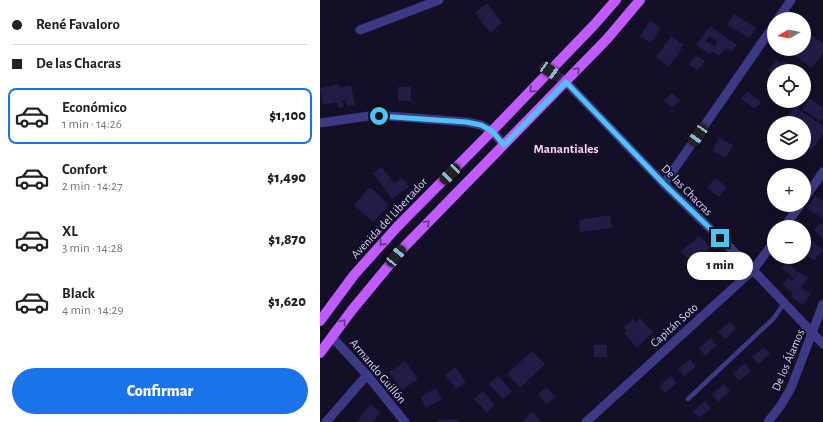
<!DOCTYPE html>
<html lang="es">
<head>
<meta charset="utf-8">
<style>
  body { margin:0; font-family:"Alegreya Sans",sans-serif; background:#f2f2f2; color:#202124; height:100vh; display:flex; flex-direction:column; font-size:15px; white-space:nowrap }
  * { box-sizing:border-box; margin:0 }
  p { font-size:13px; color:#757577 }
  .icon { flex:none; width:22px; height:22px; fill:none; stroke:currentColor; stroke-width:2; stroke-linecap:round; stroke-linejoin:round }
  .map { position:relative; flex:1; overflow:hidden }
  .panel { display:flex; flex-direction:column; background:#fff; width:320px }
  .panel>* { flex:none }
  .top-card { display:grid; align-content:center; height:88px; padding:0 12px; background:#fff }
  .needle { width:26px; rotate:261deg }
  .fabs { position:absolute; left:447px; top:12px; display:grid; gap:8px }
  .fabs a { display:grid; place-items:center; width:44px; height:44px; border-radius:50%; background:#fff; box-shadow:0 2px 10px #0003; font-size:20px }
  .end { position:absolute; width:18px; height:18px; margin:-9px; border:5px solid #4fc3f7; background:#111; box-shadow:0 0 0 2px #111 }
  .from { border-radius:50% }
  .bubble { position:absolute; height:28px; border-radius:14px; background:#fff; box-shadow:0 2px 10px #0003; font-size:13px; font-weight:800; line-height:28px; text-align:center }
  .car { position:absolute; width:12px; height:24px; margin:-12px -6px; border-radius:5px; box-shadow:0 0 3px 1px #0007; background:linear-gradient(#222 24%,#8ab4d8 0 40%,#222 0 76%,#8ab4d8 0 86%,#222 0) }
  .top-card b { display:flex; align-items:center; gap:14px; height:38px; font-size:15px }
  .top-card b+b { border-top:1px solid #e0e0e0 }
  .top-card i { width:10px; height:10px; background:#202124 }
  ul { padding:0; list-style:none }
  li { display:flex; align-items:center; gap:12px; height:56px; margin:0 8px 6px; padding:0 4px; border:2px solid transparent; border-radius:8px }
  li div { flex:1 }
  li b { display:block; font-size:15px }
  li em { font-style:normal; font-weight:800 }
  li.active { border-color:#1a73e8 }
  li>.icon { width:36px; height:36px; stroke-width:1.5 }
  .action { display:flex; gap:8px; margin-top:auto; padding:8px 12px }
  .action a { flex:1; height:46px; border-radius:24px; background:#1a73e8; color:#fff; font-size:16px; font-weight:800; line-height:46px; text-align:center }
  main { display:flex; flex:1; min-height:0 }
  .map>svg:first-child { display:block }
  .building { fill:#241b47; fill-rule:evenodd }
  .lines { fill:none; stroke-linecap:round; stroke-linejoin:round }
  .lane { stroke:#3d3a85; stroke-width:4.5 }
  .street { stroke:#3d3a85; stroke-width:9 }
  .primary { stroke:#c25bff; stroke-width:10 }
  .oneway { stroke:#623188 }
  .route { stroke:#4fc3f7; stroke-width:5 }
  .labels { text-anchor:middle; dominant-baseline:central; stroke-width:3.5; stroke-linejoin:round; paint-order:stroke }
  .street-label { font-size:12px; fill:#d9d4ff; stroke:#130f26 }
  .neighbourhood-label { font-size:13px; font-weight:bold; fill:#ffd6f0; stroke:#130f26 }
</style>
</head>
<body>
<main>
<section class="panel">
<div class="top-card">
<b><i class="from"></i>René Favaloro</b>
<b><i></i>De las Chacras</b>
</div>
<ul>
<li class="active"><svg class="icon" aria-label="car" viewBox="0 0 24 24"><path d="M5 17H2v-5l4-1 3-4h7l3 4 3 1v5h-3M9 17h6M6 11h13"/><circle cx="7" cy="17" r="2"/><circle cx="17" cy="17" r="2"/></svg><div><b>Económico</b><p>1 min · 14:26</p></div><em>$1,100</em></li>
<li><svg class="icon" aria-label="car" viewBox="0 0 24 24"><path d="M5 17H2v-5l4-1 3-4h7l3 4 3 1v5h-3M9 17h6M6 11h13"/><circle cx="7" cy="17" r="2"/><circle cx="17" cy="17" r="2"/></svg><div><b>Confort</b><p>2 min · 14:27</p></div><em>$1,490</em></li>
<li><svg class="icon" aria-label="car" viewBox="0 0 24 24"><path d="M5 17H2v-5l4-1 3-4h7l3 4 3 1v5h-3M9 17h6M6 11h13"/><circle cx="7" cy="17" r="2"/><circle cx="17" cy="17" r="2"/></svg><div><b>XL</b><p>3 min · 14:28</p></div><em>$1,870</em></li>
<li><svg class="icon" aria-label="car" viewBox="0 0 24 24"><path d="M5 17H2v-5l4-1 3-4h7l3 4 3 1v5h-3M9 17h6M6 11h13"/><circle cx="7" cy="17" r="2"/><circle cx="17" cy="17" r="2"/></svg><div><b>Black</b><p>4 min · 14:29</p></div><em>$1,620</em></li>
</ul>
<div class="action"><a>Confirmar</a></div>
</section>
<div class="map">
<svg width="503" height="422" viewBox="0 0 503 422">
  <rect width="100%" height="100%" fill="#130f26"/>
  <g class="building">
    <path d="M 167,3 L 182,23 L 170,33 L 155,13 Z"/>
    <path d="M 414,14 L 436,28 L 429,38 L 407,25 Z"/>
    <path d="M 330,21 L 341,28 L 331,43 L 320,36 Z"/>
    <path d="M 390,26 L 417,45 L 411,52 L 406,48 L 399,56 L 392,51 L 390,54 L 376,45 ZM 389,36 L 398,42 L 395,47 L 386,41 Z"/>
    <path d="M 484,30 L 503,43 L 503,53 L 492,68 L 465,49 L 484,49 Z"/>
    <path d="M 351,36 L 364,45 L 349,67 L 336,57 Z"/>
    <path d="M 376,55 L 385,61 L 378,70 L 369,65 Z"/>
    <path d="M 456,59 L 461,63 L 463,60 L 479,71 L 454,71 L 454,81 L 450,78 L 452,74 L 448,71 Z"/>
    <path d="M 19,84 L 20,88 L 31,85 L 35,105 L 27,106 L 26,100 L 22,101 L 24,107 L 19,108 L 17,102 L 3,105 L 0,88 Z"/>
    <rect x="78" y="87" width="13" height="14"/>
    <path d="M 427,91 L 441,102 L 435,109 L 421,99 Z"/>
    <path d="M 352,93 L 360,101 L 352,108 L 344,101 Z"/>
    <path d="M 489,98 L 503,108 L 503,117 L 500,121 L 482,109 Z"/>
    <path d="M 475,106 L 481,110 L 472,123 L 463,123 Z"/>
    <path d="M 481,111 L 503,126 L 503,134 L 492,150 L 484,144 L 484,123 L 473,123 Z"/>
    <path d="M 399,138 L 413,145 L 406,158 L 392,151 Z"/>
    <path d="M 62,167 L 74,184 L 82,178 L 89,187 L 72,199 L 53,173 Z"/>
    <path d="M 395,178 L 407,187 L 399,197 L 387,188 Z"/>
    <path d="M 50,187 L 69,205 L 53,222 L 34,205 Z"/>
    <path d="M 495,196 L 503,201 L 503,219 L 487,208 Z"/>
    <path d="M 290,215 L 292,228 L 260,232 L 259,220 Z"/>
    <path d="M 501,223 L 503,225 L 503,239 L 494,230 Z"/>
    <path d="M 380,236 L 390,248 L 371,263 L 361,251 Z"/>
    <path d="M 491,240 L 503,250 L 494,261 L 484,253 L 484,249 Z"/>
    <path d="M 467,262 L 478,273 L 473,278 L 462,268 Z"/>
    <path d="M 479,272 L 488,278 L 481,287 L 491,294 L 483,305 L 471,297 L 473,293 L 462,285 L 468,278 L 472,281 Z"/>
    <path d="M 320,318 L 333,332 L 317,348 L 304,333 L 307,330 L 304,327 L 313,319 L 316,322 Z"/>
    <path d="M 410,322 L 416,329 L 405,339 L 398,332 Z"/>
    <path d="M 391,338 L 397,345 L 385,356 L 379,348 Z"/>
    <rect x="274" y="345" width="13" height="12"/>
    <path d="M 444,347 L 450,354 L 439,364 L 432,357 Z"/>
    <path d="M 212,351 L 225,364 L 200,388 L 187,374 Z"/>
    <path d="M 370,359 L 376,366 L 364,377 L 358,369 Z"/>
    <path d="M 85,361 L 98,379 L 82,390 L 69,372 Z"/>
    <path d="M 425,363 L 431,371 L 419,381 L 413,373 Z"/>
    <path d="M 135,367 L 146,382 L 136,389 L 125,375 Z"/>
    <path d="M 178,376 L 192,391 L 183,399 L 169,384 Z"/>
    <path d="M 351,376 L 357,383 L 345,393 L 339,386 Z"/>
    <path d="M 404,384 L 410,391 L 398,402 L 392,394 Z"/>
    <path d="M 227,387 L 236,397 L 227,404 L 218,394 Z"/>
    <path d="M 116,388 L 122,399 L 106,408 L 100,397 Z"/>
    <path d="M 163,391 L 175,405 L 167,413 L 154,399 Z"/>
    <path d="M 385,401 L 391,408 L 379,418 L 373,411 Z"/>
    <path d="M 50,404 L 60,412 L 53,422 L 37,422 Z"/>
    <path d="M 212,412 L 223,422 L 202,422 Z"/>
    <path d="M 139,419 L 139,422 L 118,422 L 118,420 Z"/>
  </g>
  <g class="lines">
    <path class="lane" d="M 368,399 L 454,318 L 464,303"/>
    <g class="street">
      <path d="M 458,19 L 471,0"/>
      <path d="M 40,30 L 119,0"/>
      <path d="M 230,71 L 246,82 L 344,184 L 433,270 L 503,344"/>
      <path d="M 0,123 L 49,116 L 69,116 L 146,122 L 161,125 L 172,131 L 184,145"/>
      <path d="M 344,184 L 454,25"/>
      <path d="M 484,199 L 503,172"/>
      <path d="M 464,227 L 480,205"/>
      <path d="M 12,337 L 47,375 L 85,422"/>
      <path d="M 6,422 L 47,375"/>
      <path d="M 266,422 L 433,270 L 454,242"/>
      <path d="M 448,422 L 461,405 L 471,388 L 503,304"/>
    </g>
    <g class="primary">
      <path d="M 0,321 L 34,275 L 77,227 L 172,131 L 274,25 L 296,0"/>
      <path d="M 0,353 L 32,310 L 85,246 L 287,39 L 320,0"/>
    </g>
  </g>
  <defs><path id="oneway-chevron" d="M-2-3.5L2.5 0L-2 3.5" fill="none" stroke-width="1.6" stroke-linecap="round" stroke-linejoin="round"/></defs>
  <g class="oneway">
    <use href="#oneway-chevron" transform="translate(257 70) rotate(-46)"/>
    <use href="#oneway-chevron" transform="translate(212 90) rotate(134)"/>
    <use href="#oneway-chevron" transform="translate(107 223) rotate(-46)"/>
    <use href="#oneway-chevron" transform="translate(62 243) rotate(132)"/>
    <use href="#oneway-chevron" transform="translate(23 322) rotate(-54)"/>
  </g>
  <g class="lines">
    <path class="route" d="M 59,116 L 146,122 L 161,125 L 172,131 L 184,145 L 246,82 L 344,184 L 400,238"/>
  </g>
  <g class="labels">
    <g class="street-label">
      <text transform="translate(367 190) rotate(45)">De las Chacras</text>
      <text transform="translate(69 218) rotate(-47)">Avenida del Libertador</text>
      <text transform="translate(354 325) rotate(-42)">Capitán Soto</text>
      <text transform="translate(468 360) rotate(-67)">De los Álamos</text>
      <text transform="translate(58 371) rotate(50)">Armando Guillón</text>
    </g>
    <g class="neighbourhood-label">
      <text x="246" y="149">Manantiales</text>
    </g>
  </g>
</svg>
<div class="fabs">
<a><svg class="needle" viewBox="-14 -14 28 28"><path d="M0-13l5 13h-10z" fill="#e53935"/><path d="M0 13l5-13h-10z" fill="#757577"/></svg></a>
<a><svg class="icon" aria-label="locate" viewBox="0 0 24 24"><circle cx="12" cy="12" r="6"/><path d="M12 2v4M12 18v4M2 12h4M18 12h4"/></svg></a>
<a><svg class="icon" aria-label="layers" viewBox="0 0 24 24"><path d="M12 4l9 5-9 5-9-5zM3 14l9 5 9-5"/></svg></a>
<a>+</a>
<a>−</a>
</div>
<i class="end from" style="left:59px;top:116px"></i>
<i class="end" style="left:400px;top:238px"></i>
<div class="bubble" style="left:367px;top:252px;width:66px">1 min</div>
<i class="car" style="left:230px;top:71px;rotate:124deg"></i>
<i class="car" style="left:378px;top:135px;rotate:215deg"></i>
<i class="car" style="left:130px;top:174px;rotate:225deg"></i>
<i class="car" style="left:76px;top:256px;rotate:39deg"></i>
</div>
</main>
</body>
</html>
